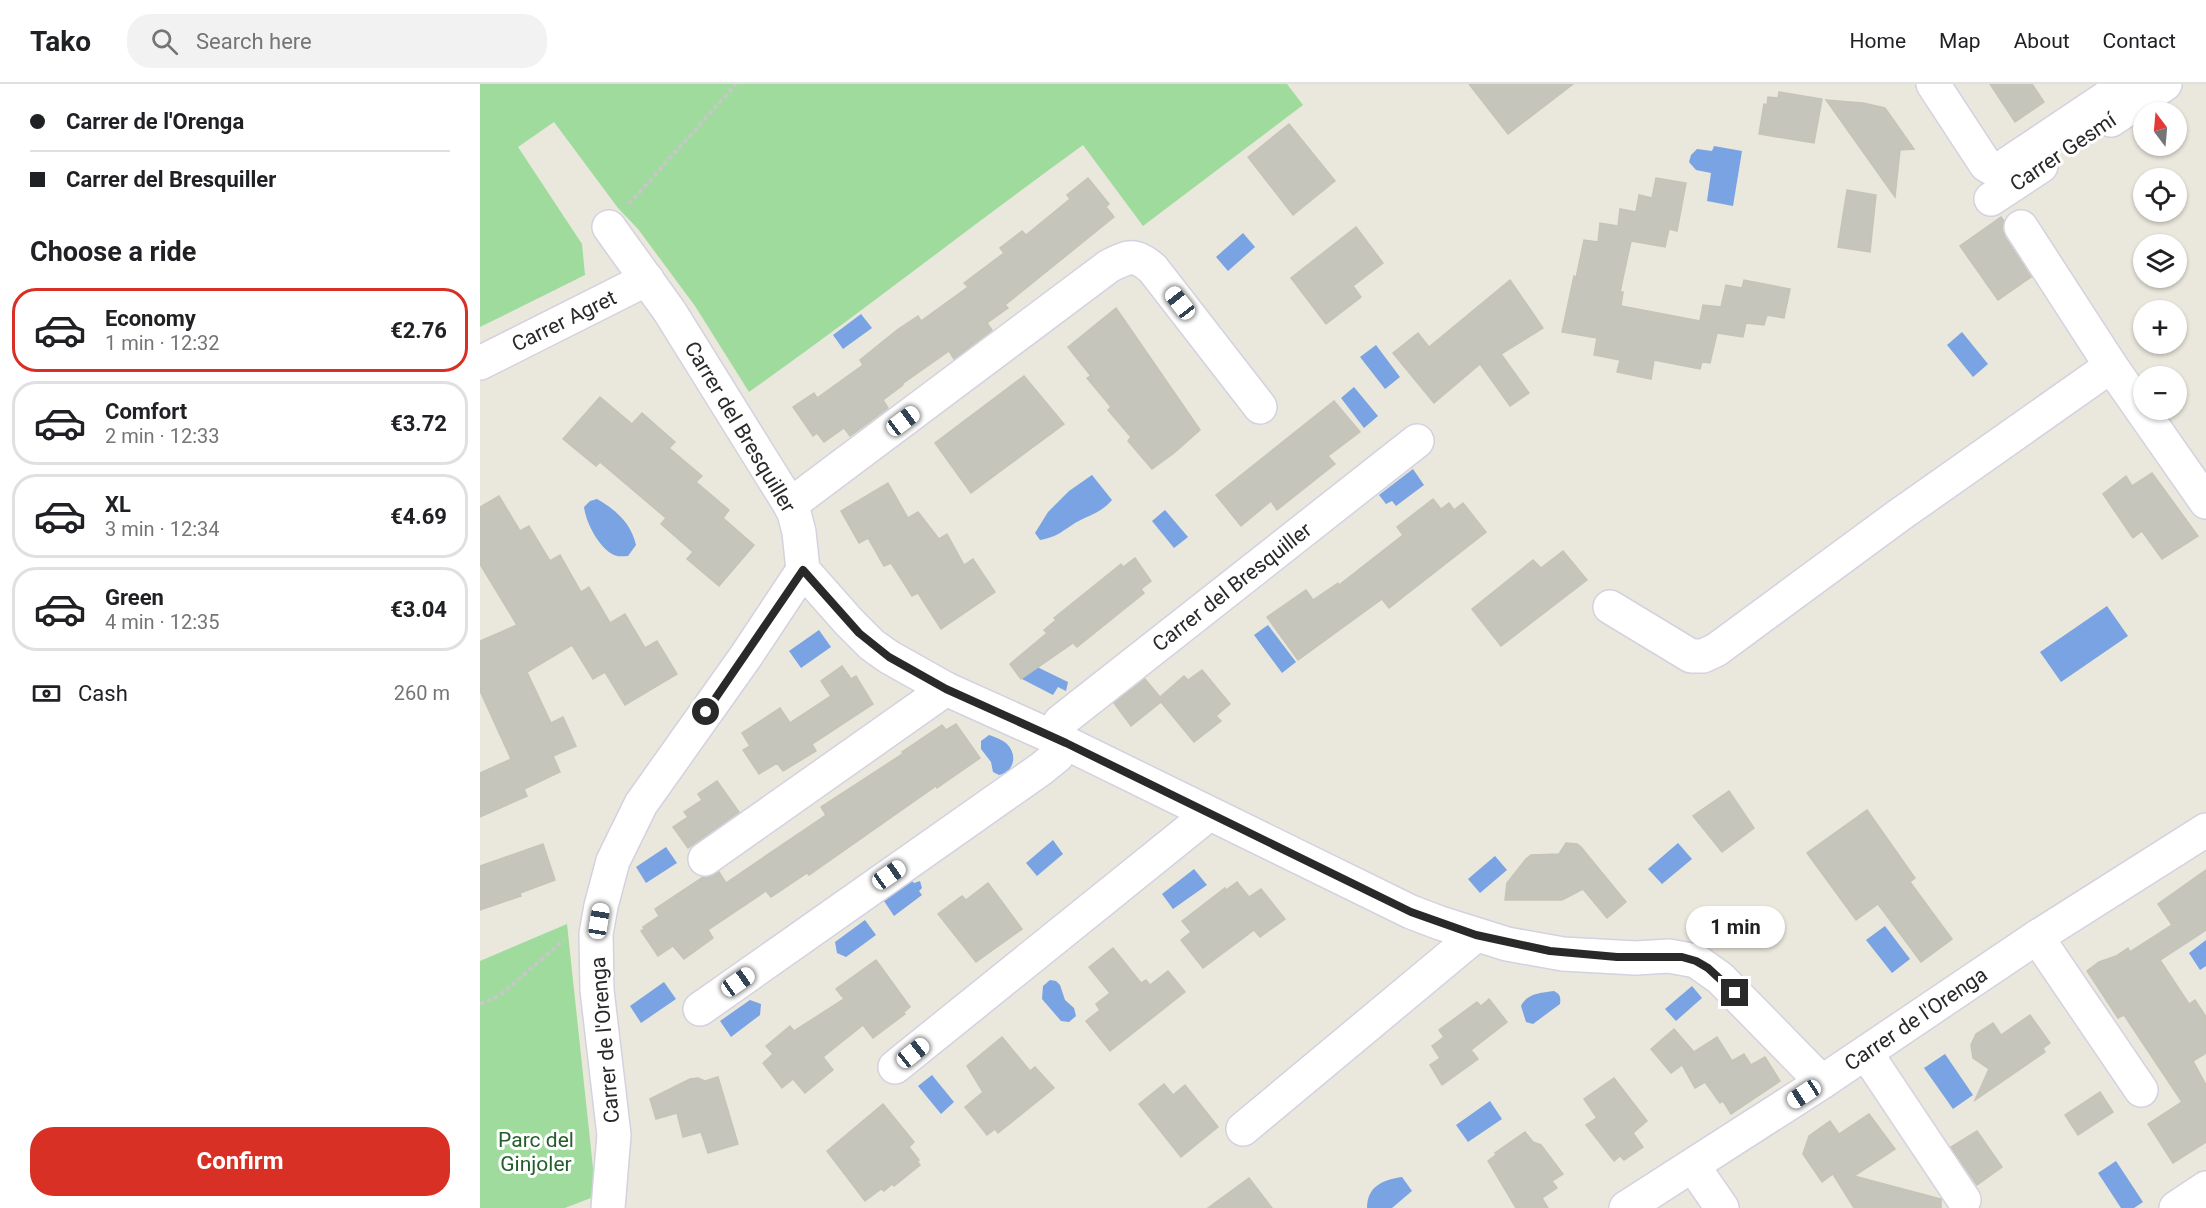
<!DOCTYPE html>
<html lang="en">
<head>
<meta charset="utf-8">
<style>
  body { margin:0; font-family:Roboto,sans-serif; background:#f2f2f2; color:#202124; height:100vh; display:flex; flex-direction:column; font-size:22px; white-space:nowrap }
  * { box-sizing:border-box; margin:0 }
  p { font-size:20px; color:#757577 }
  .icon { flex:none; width:33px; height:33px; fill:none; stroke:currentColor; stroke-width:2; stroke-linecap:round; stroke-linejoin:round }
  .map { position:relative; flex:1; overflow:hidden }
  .sheet { display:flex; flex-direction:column; background:#fff; width:480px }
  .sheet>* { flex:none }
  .top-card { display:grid; align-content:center; height:132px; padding:0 30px; background:#fff }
  .needle { width:39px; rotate:344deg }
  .buttons { position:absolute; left:1653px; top:18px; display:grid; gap:12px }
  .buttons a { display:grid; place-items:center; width:54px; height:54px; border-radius:50%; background:#fff; box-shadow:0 2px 4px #0004; font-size:30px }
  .end { position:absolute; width:27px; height:27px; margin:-14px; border:8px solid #292929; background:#fff; box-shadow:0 0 0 3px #fff }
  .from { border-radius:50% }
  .bubble { position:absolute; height:42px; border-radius:21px; background:#fff; box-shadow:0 2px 4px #0004; font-size:20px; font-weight:700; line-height:42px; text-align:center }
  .car { position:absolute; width:18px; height:36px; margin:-18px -9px; border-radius:8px; box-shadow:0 0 4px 2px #0007; background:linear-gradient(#fff 24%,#345 0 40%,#fff 0 76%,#345 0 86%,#fff 0) }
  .top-card b { display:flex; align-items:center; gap:21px; height:57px; font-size:22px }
  .top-card b+b { border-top:2px solid #e0e0e0 }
  .top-card i { width:15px; height:15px; background:#202124 }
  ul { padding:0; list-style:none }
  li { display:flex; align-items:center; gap:18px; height:84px; margin:0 12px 9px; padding:0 18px; border:3px solid #e0e0e0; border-radius:24px }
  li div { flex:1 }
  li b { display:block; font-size:22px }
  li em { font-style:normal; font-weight:700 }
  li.active { border-color:#d93025 }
  li>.icon { width:54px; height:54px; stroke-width:1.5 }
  h2 { padding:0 30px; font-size:27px; line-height:72px }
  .pay { display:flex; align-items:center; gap:15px; height:66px; padding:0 30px; font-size:22px }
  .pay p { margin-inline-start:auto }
  .button { display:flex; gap:12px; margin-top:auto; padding:12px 30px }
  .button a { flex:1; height:69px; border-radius:24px; background:#d93025; color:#fff; font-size:24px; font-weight:700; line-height:69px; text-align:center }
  header { display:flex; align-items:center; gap:36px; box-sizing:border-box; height:84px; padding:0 30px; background:#fff; border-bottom:2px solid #e0e0e0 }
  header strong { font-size:28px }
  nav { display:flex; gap:33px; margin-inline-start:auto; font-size:21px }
  .search { width:420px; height:54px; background:#f2f2f2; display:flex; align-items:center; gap:15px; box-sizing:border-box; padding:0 21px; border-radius:24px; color:#757577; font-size:22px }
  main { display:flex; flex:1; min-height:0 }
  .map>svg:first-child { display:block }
  .green { fill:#9edb9d }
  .water { fill:#79a3e2 }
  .building { fill:#c5c5bb; stroke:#c5c4b6; stroke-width:1.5 }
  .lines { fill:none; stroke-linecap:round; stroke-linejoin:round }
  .minor-casing { stroke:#d4d1e0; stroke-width:36 }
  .path { stroke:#c7c7c7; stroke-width:4; stroke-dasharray:4.5 3; stroke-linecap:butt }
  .minor { stroke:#fff; stroke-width:33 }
  .route { stroke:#292929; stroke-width:8 }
  .labels { text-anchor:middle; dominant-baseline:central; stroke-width:6; stroke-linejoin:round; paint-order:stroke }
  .street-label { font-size:21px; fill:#292929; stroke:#fff }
  .park-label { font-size:21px; fill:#215e29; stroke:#fff }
</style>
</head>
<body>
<header>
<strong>Tako</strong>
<div class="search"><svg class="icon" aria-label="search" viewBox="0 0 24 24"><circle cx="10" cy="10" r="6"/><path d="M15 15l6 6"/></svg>Search here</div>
<nav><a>Home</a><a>Map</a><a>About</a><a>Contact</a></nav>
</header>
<main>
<section class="sheet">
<div class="top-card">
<b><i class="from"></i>Carrer de l'Orenga</b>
<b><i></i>Carrer del Bresquiller</b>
</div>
<h2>Choose a ride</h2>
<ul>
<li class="active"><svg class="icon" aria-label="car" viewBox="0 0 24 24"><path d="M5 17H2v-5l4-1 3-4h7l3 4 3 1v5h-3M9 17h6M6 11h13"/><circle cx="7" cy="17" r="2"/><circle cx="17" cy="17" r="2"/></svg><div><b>Economy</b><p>1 min · 12:32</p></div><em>€2.76</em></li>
<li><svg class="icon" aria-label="car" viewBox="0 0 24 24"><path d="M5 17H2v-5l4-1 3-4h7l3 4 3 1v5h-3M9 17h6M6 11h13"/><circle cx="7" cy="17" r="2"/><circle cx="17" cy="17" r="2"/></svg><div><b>Comfort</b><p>2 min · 12:33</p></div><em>€3.72</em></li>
<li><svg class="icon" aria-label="car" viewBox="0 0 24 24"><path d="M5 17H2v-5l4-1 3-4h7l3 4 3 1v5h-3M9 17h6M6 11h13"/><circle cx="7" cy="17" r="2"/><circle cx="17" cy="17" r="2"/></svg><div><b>XL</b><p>3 min · 12:34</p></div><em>€4.69</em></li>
<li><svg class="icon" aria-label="car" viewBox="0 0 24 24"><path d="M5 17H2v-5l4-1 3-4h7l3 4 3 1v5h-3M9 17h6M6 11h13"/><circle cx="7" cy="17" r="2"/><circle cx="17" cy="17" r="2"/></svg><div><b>Green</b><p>4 min · 12:35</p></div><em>€3.04</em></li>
</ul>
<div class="pay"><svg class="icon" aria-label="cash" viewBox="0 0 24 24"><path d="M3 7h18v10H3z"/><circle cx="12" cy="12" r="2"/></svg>Cash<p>260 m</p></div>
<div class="button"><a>Confirm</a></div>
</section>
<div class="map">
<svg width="1726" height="1124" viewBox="0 0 1726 1124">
  <rect width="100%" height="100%" fill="#eae8dc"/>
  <g class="green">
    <path d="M 0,0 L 807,0 L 823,21 L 663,142 L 603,61 C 491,142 382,228 269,308 L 215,222 L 158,145 L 138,124 L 74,38 L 38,63 L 102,160 L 105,191 L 0,243 Z"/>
    <path d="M 87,840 L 116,1112 L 85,1124 L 0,1124 L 0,877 Z"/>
  </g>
  <g class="water">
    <path d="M 1234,62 L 1262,67 L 1253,122 L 1227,117 L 1231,89 L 1216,86 L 1209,78 L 1211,71 L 1217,65 L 1232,67 Z"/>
    <path d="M 763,149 L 775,163 L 748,187 L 736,173 Z"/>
    <path d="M 381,230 L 392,244 L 363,265 L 353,251 Z"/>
    <path d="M 1482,248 L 1508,280 L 1493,293 L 1467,261 Z"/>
    <path d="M 896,261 L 920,293 L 905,305 L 880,273 Z"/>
    <path d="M 874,303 L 898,332 L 884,344 L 861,314 Z"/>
    <path d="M 933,385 L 944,401 L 916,422 L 912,417 L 906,420 L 899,411 Z"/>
    <path d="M 612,391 L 632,416 C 621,429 609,431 595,439 C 581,448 577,453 560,456 L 555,449 L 568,428 L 589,407 Z"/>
    <path d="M 117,415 C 136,426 151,439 156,461 L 148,472 C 143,472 138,473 134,471 C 119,464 106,439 104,423 L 110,417 Z"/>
    <path d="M 685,426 L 708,453 L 694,464 L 672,437 Z"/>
    <path d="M 1627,522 L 1648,552 L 1581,598 L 1560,568 Z"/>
    <path d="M 788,541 L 816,578 L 802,589 L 774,551 Z"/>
    <path d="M 339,546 L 351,563 L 321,584 L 309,567 Z"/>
    <path d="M 549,579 L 588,598 L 586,607 L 578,603 L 573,611 L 542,595 Z"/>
    <path d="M 509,651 C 515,653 523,656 527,660 C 538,671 534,688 519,691 L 513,688 L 511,678 L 501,665 L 501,657 Z"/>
    <path d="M 573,756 L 583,770 L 557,792 L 546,779 Z"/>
    <path d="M 1198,759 L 1212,775 L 1182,800 L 1168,785 Z"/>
    <path d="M 186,763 L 197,779 L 166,799 L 156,783 Z"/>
    <path d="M 1015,772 L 1027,786 L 1000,809 L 988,795 Z"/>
    <path d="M 714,785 L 727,801 L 693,825 L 682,810 Z"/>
    <path d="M 432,797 L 434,799 L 440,797 L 442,804 L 439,807 L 442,811 L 414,832 L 404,817 Z"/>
    <path d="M 385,836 L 396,851 L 366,873 L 357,869 L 355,858 Z"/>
    <path d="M 1405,842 L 1430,875 L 1412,889 L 1386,856 Z"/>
    <path d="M 1726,856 L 1726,882 L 1720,886 L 1709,869 Z"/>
    <path d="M 570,896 L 576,897 L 580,901 L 585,916 L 594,924 L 596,932 L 589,938 L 581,937 L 562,915 L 563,902 Z"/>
    <path d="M 184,898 L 196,915 L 161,939 L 150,922 Z"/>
    <path d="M 1212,902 L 1222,914 L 1196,937 L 1185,925 Z"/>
    <path d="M 1074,907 C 1080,910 1081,913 1080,920 L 1053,940 L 1046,938 L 1041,922 C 1047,909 1061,909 1074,907 Z"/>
    <path d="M 270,916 L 281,920 L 280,931 L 251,953 L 240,937 Z"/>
    <path d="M 1465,970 L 1493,1011 L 1473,1025 L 1444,984 Z"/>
    <path d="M 452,991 L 474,1018 L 461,1030 L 438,1002 Z"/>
    <path d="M 1010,1017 L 1022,1035 L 988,1058 L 976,1041 Z"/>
    <path d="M 1636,1077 L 1663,1118 L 1654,1124 L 1641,1124 L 1618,1089 Z"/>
    <path d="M 922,1093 L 932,1107 L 912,1124 L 887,1124 C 887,1102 903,1096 922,1093 Z"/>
  </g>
  <g class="building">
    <path d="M 989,0 L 1093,0 L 1028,50 Z"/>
    <path d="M 1510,0 L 1552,0 L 1564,18 L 1535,38 Z"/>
    <path d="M 1299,8 L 1342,15 L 1334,59 L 1279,50 L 1284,20 L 1287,21 L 1288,13 L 1298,14 Z"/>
    <path d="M 1346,16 L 1383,19 L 1405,24 L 1434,65 L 1420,66 L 1415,113 Z"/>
    <path d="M 809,40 L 855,97 L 813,131 L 768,73 Z"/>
    <path d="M 608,94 L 629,120 L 626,123 L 634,133 L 525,221 L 528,224 L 507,239 L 512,246 L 474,275 L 469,267 L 422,300 L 423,301 L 403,316 L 408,324 L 370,352 L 364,344 L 344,358 L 337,349 L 333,352 L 313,323 L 334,309 L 337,314 L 383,281 L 380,276 L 417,246 L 438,232 L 441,237 L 488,203 L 484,199 L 524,169 L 520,164 L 542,147 L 546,151 L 590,115 L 587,111 Z"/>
    <path d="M 1176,94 L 1206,99 L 1197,147 L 1189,145 L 1185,163 L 1151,157 L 1140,208 L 1143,208 L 1141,222 L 1220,237 L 1223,221 L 1241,223 L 1246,201 L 1262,204 L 1264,196 L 1310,205 L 1304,234 L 1287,231 L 1284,241 L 1266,239 L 1263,253 L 1237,249 L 1230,279 L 1222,278 L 1220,285 L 1174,276 L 1171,295 L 1137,288 L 1140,276 L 1114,271 L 1117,254 L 1082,248 L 1094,192 L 1096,194 L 1104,156 L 1118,158 L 1120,139 L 1138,142 L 1140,125 L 1156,128 L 1159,111 L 1172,114 Z"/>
    <path d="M 1367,106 L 1396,111 L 1390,168 L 1358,163 Z"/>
    <path d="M 1521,133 L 1524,137 L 1522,145 L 1525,153 L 1551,193 L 1518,216 L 1480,162 Z"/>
    <path d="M 876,143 L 903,179 L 873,202 L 881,213 L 846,240 L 811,194 Z"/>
    <path d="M 1030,196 L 1063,244 L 1021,270 L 1049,309 L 1030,322 L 1000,280 L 954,319 L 913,269 L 938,249 L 949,263 Z"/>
    <path d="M 636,224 L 720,346 L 694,369 L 672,385 L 648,357 L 651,353 L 628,326 L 631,323 L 607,294 L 611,292 L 588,263 Z"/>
    <path d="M 544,292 L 584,340 L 491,409 L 455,359 Z"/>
    <path d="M 120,313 L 152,340 L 162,329 L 195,358 L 189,364 L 222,392 L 216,398 L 249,426 L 243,434 L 274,461 L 239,502 L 207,475 L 213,468 L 181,440 L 186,434 L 120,378 L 116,382 L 83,355 Z"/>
    <path d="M 854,317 L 880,348 L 848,372 L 855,380 L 797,426 L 791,417 L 761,442 L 736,411 Z"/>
    <path d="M 1672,389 L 1718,452 L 1682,475 L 1662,447 L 1653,454 L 1623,410 L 1646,392 L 1652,402 Z"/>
    <path d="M 408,399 L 428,434 L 438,428 L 459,455 L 467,450 L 484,481 L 493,475 L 515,508 L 461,545 L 438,509 L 432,512 L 411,479 L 404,482 L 388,454 L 379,459 L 361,427 Z"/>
    <path d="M 19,412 L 40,447 L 49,442 L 70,477 L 80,471 L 101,508 L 109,503 L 130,539 L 145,530 L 165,564 L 177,557 L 197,590 L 145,621 L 125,588 L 113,595 L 92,561 L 47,588 L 71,639 L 83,633 L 96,662 L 73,672 L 80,688 L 44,705 L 47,712 L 0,733 L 0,689 L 31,675 L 0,607 L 0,557 L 37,541 L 0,480 L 0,423 Z"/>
    <path d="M 953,415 L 961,425 L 969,419 L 974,426 L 983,419 L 1006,448 L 909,524 L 902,515 L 818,576 L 787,533 L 826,506 L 833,516 L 858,499 L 859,501 L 923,451 L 917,443 Z"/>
    <path d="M 1083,467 L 1107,496 L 1021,562 L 992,525 L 1053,476 L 1061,484 Z"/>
    <path d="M 655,474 L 671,497 L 661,505 L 664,509 L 597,563 L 593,559 L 541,595 L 530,580 L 567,549 L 564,546 L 576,536 L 574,534 L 641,480 L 643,483 Z"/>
    <path d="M 362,582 L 371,595 L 376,592 L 393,620 L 332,660 L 336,667 L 303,687 L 297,679 L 279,690 L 263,666 L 270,662 L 262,649 L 300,624 L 310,639 L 351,612 L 341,597 Z"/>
    <path d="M 722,586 L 750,620 L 736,632 L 741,637 L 714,658 L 681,618 L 651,642 L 634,619 L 665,595 L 680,613 L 704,592 L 708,596 Z"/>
    <path d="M 476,640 L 500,674 L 457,704 L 456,702 L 329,791 L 327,789 L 291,813 L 286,807 L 228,846 L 233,854 L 204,875 L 193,862 L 178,872 L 161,847 L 164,845 L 163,843 L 179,832 L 175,825 L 223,793 L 227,794 L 239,788 L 246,799 L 346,731 L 341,723 L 424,669 L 422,668 L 462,641 L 466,646 Z"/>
    <path d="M 237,697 L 259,728 L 208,764 L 193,743 L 208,733 L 204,728 L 222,716 L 218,710 Z"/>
    <path d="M 1249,707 L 1274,744 L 1242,768 L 1213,732 Z"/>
    <path d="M 1387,726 L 1435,794 L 1430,798 L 1472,855 L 1441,878 L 1398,820 L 1376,836 L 1327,769 Z"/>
    <path d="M 1086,759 L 1097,760 L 1101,763 L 1146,818 L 1127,834 L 1103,805 L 1082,816 L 1025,816 L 1027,799 L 1046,775 L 1051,771 L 1079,770 Z"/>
    <path d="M 63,760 L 75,796 L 40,809 L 41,812 L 0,826 L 0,782 Z"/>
    <path d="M 1726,786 L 1726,846 L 1680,876 L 1709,920 L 1715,916 L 1726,933 L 1726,969 L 1713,977 L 1726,1001 L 1726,1058 L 1693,1079 L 1668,1040 L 1702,1018 L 1644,931 L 1638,934 L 1607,887 L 1619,878 L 1636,872 L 1648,864 L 1650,868 L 1692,841 L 1678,820 Z"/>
    <path d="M 757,798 L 769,813 L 781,805 L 805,835 L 780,853 L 774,846 L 723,884 L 701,856 L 711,848 L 702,837 L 745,804 L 746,806 Z"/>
    <path d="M 508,799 L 542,845 L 496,878 L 458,830 L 482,812 L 486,816 Z"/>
    <path d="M 633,864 L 661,899 L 666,896 L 670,901 L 688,887 L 705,908 L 630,967 L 606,937 L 620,926 L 616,920 L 630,909 L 609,883 Z"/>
    <path d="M 396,876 L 430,923 L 423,929 L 425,930 L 393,954 L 383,941 L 343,973 L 353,986 L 325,1009 L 313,995 L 302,1004 L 283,979 L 293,970 L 286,962 L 310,942 L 314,947 L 364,915 L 356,905 Z"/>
    <path d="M 1009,915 L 1027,938 L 991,966 L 998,975 L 962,1001 L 950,981 L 960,974 L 952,962 L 964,953 L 959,946 L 997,918 L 1001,922 Z"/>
    <path d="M 1550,931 L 1570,959 L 1563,964 L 1565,968 L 1495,1016 L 1509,985 L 1493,974 L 1491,961 L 1496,950 L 1513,939 L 1521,951 Z"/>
    <path d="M 1194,945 L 1214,968 L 1237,953 L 1252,977 L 1264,970 L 1271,981 L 1285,973 L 1300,997 L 1251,1030 L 1243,1017 L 1240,1019 L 1225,998 L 1215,1004 L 1202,981 L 1191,989 L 1171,965 Z"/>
    <path d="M 522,953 L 550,987 L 555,983 L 574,1004 L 518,1049 L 515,1045 L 507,1051 L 485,1023 L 503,1008 L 487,982 Z"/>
    <path d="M 238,993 L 258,1060 L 228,1069 L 221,1048 L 203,1053 L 197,1029 L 176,1035 L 170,1015 L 210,995 L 218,994 L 225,997 Z"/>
    <path d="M 1134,994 L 1167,1037 L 1153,1049 L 1163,1063 L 1144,1076 L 1140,1072 L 1134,1077 L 1106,1041 L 1117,1034 L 1104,1015 Z"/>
    <path d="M 684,1000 L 693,1011 L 705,1001 L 738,1043 L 701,1073 L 659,1020 Z"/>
    <path d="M 1620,1008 L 1633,1028 L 1598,1051 L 1585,1031 Z"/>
    <path d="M 403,1020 L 434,1058 L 429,1063 L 439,1076 L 437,1077 L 440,1081 L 414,1102 L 412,1100 L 404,1107 L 401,1105 L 385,1117 L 347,1067 Z"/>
    <path d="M 1389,1030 L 1415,1065 L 1374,1092 L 1461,1115 L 1461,1124 L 1374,1124 L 1353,1090 L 1342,1098 L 1323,1070 L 1329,1052 L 1350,1037 L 1359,1050 Z"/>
    <path d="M 1497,1047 L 1522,1083 L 1497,1101 L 1471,1063 Z"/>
    <path d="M 1045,1048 L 1053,1058 L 1061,1061 L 1083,1090 L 1072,1097 L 1077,1104 L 1062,1114 L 1068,1124 L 1036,1124 L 1008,1077 L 1017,1070 L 1015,1069 Z"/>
    <path d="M 769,1094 L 792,1124 L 728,1124 Z"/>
  </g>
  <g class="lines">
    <defs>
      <g id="minor">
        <path d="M 1453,0 L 1506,81 L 1513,85 L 1523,83 L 1647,0"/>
        <path d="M 1631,36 L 1685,0"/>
        <path d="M 1511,115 L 1561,82"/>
        <path d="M 129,143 L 190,228 L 310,421 L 314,429 L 319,448 L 323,486 L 369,538 L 392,561 L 409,573 L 466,605 L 586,659 L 931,828 L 960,839 L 1027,860 L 1083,870 L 1156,874 L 1189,872 L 1216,877 L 1240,894 L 1342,998"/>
        <path d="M 1541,143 L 1631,282 L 1726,418"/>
        <path d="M 0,279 L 167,195"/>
        <path d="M 310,421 L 629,182 C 649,172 655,169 673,185 L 780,323"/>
        <path d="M 1130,523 L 1211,572 L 1223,572 L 1236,566 L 1418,432 L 1631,282"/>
        <path d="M 572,652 L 580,638 L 937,357"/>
        <path d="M 225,775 L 466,605"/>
        <path d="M 1557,853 L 1661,1006"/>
        <path d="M 220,925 L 561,685 L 577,672 L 586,659"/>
        <path d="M 1386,969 L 1484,1116"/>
        <path d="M 415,983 L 729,730"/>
        <path d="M 763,1045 L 996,851"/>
        <path d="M 1213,1082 L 1242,1124"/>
        <path d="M 128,1124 L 134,1051 L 117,906 L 116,850 L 121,822 L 133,777 L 161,720 L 266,572 L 323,486"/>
        <path d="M 1146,1124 L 1342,998 L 1557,853 L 1726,746"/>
        <path d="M 1696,1124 L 1726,1104"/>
      </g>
    </defs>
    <use href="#minor" class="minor-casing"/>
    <g class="path">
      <path d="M 149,120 L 256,0"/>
      <path d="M 0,920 L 19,912 L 84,856"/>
    </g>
    <use href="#minor" class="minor"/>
  </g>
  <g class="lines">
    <path class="route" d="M 226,628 L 323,486 L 379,549 L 409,573 L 466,605 L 586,659 L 931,828 L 996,851 L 1070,867 L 1137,873 L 1202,873 L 1216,877 L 1228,884 L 1255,909"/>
  </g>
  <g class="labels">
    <g class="street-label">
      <text transform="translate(1583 68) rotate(-34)">Carrer Gesmí</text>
      <text transform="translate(84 237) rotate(-26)">Carrer Agret</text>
      <text transform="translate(260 343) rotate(59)">Carrer del Bresquiller</text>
      <text transform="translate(752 503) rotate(-38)">Carrer del Bresquiller</text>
      <text transform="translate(1436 935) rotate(-34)">Carrer de l'Orenga</text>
      <text transform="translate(125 956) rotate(-95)">Carrer de l'Orenga</text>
    </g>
    <g class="park-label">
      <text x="56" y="1056">Parc del<tspan x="56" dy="24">Ginjoler</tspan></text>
    </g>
  </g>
</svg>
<div class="buttons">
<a><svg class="needle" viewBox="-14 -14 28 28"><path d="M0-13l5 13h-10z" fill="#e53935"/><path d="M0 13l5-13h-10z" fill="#757577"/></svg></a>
<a><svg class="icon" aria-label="locate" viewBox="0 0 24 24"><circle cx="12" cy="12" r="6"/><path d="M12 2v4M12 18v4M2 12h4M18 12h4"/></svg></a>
<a><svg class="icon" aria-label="layers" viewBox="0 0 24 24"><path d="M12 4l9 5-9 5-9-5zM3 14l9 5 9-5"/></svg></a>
<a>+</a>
<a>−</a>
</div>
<i class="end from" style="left:226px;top:628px"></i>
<i class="end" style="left:1255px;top:909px"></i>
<div class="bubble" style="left:1206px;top:822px;width:99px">1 min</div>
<i class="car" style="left:700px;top:219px;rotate:322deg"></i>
<i class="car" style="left:423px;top:337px;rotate:53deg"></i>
<i class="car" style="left:409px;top:791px;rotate:55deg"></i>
<i class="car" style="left:119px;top:837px;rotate:9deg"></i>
<i class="car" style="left:258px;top:898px;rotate:55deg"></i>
<i class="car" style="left:433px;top:969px;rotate:51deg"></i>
<i class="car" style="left:1324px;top:1010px;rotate:237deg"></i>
</div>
</main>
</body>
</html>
